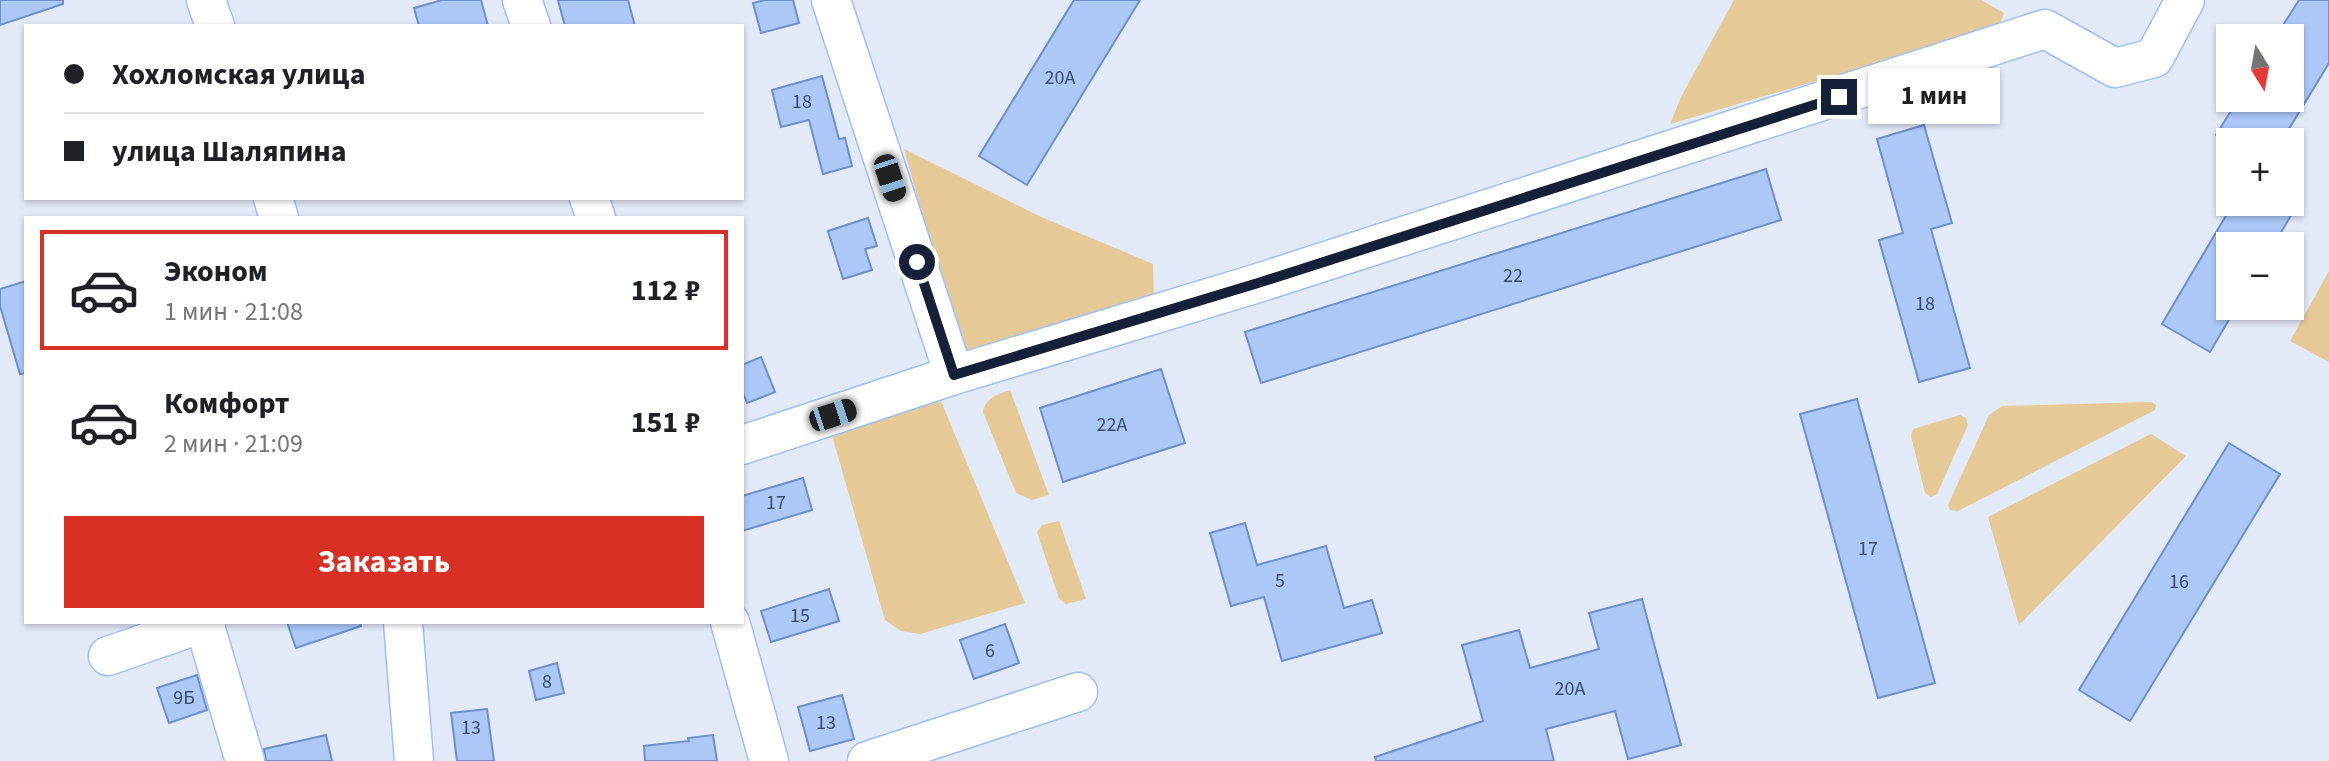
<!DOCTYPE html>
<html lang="ru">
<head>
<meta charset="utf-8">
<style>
  body { margin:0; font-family:"Source Sans 3",sans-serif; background:#f6f6f6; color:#202124; height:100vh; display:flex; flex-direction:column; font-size:30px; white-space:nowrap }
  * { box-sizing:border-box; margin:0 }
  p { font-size:26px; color:#757577 }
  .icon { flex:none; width:44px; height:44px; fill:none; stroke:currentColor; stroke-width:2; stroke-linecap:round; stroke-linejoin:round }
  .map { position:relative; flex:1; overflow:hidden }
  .side { position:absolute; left:24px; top:216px; width:720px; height:408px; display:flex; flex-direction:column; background:#fff; border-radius:0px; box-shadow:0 2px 6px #0004 }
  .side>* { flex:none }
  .banner { position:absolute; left:24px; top:24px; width:720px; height:176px; border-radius:0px; box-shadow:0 2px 6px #0004; display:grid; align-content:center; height:176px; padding:0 40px; background:#fff }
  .needle { width:52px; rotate:169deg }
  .controls { position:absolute; left:2216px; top:24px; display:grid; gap:16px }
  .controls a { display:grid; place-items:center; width:88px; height:88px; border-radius:0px; background:#fff; box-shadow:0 2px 6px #0004; font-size:40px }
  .end { position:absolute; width:36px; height:36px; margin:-18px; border:10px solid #142139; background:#fff; box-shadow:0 0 0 4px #fff }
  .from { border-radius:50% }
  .bubble { position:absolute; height:56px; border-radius:0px; background:#fff; box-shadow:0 2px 6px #0004; font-size:26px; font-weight:700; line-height:56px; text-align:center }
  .car { position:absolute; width:24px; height:48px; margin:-24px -12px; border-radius:10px; box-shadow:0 0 6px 2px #0007; background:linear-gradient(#222 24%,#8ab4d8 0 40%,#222 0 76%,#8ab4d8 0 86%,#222 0) }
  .banner b { display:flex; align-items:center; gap:28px; height:76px; font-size:30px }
  .banner b+b { border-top:2px solid #e0e0e0 }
  .banner i { width:20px; height:20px; background:#202124 }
  ul { padding:14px 0 0; list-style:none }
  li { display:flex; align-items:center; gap:24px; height:120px; margin:0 16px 12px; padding:0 24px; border:4px solid transparent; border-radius:0px }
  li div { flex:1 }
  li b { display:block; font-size:30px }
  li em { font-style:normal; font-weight:700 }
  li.selected { border-color:#d93025 }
  li>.icon { width:72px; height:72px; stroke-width:1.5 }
  .primary-button { display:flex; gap:16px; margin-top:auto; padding:16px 40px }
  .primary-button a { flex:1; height:92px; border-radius:0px; background:#d93025; color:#fff; font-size:32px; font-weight:700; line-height:92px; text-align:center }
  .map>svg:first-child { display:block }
  .green { fill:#e5c997 }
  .building { fill:#acc8f7; stroke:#6d8fcb; stroke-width:2 }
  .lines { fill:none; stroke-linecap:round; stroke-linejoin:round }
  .minor-casing { stroke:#9cbffe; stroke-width:41 }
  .minor { stroke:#fff; stroke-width:38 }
  .route { stroke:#142139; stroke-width:10 }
  .labels { text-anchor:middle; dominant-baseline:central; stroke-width:6; stroke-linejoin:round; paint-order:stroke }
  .number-label { font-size:20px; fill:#3a4b68 }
</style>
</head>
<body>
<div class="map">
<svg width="2329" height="761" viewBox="0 0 2329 761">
  <rect width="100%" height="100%" fill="#e2eaf7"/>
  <g class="green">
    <path d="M 1734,0 L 1981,0 L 2004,13 L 1999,27 L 1670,124 L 1681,97 Z"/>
    <path d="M 904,149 L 1039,216 L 1153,264 L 1154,301 L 960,352 Z"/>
    <path d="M 2329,271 L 2329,362 L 2290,341 Z"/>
    <path d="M 1010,390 L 1049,495 L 1032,500 L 1016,493 L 983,412 C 986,397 997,395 1010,390 Z"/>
    <path d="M 941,401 L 1025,603 L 920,634 L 901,631 L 885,620 L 831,432 Z"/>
    <path d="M 2151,402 L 2156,405 L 2155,410 L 1958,511 L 1950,510 L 1948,505 L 1989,415 L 2002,406 Z"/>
    <path d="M 1960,415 L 1966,418 L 1968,425 L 1937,494 L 1931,497 L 1925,493 L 1911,436 L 1913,429 Z"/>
    <path d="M 2151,434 L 2186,456 L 2019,625 L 1988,517 Z"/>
    <path d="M 1059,521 L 1086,599 L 1066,604 L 1059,599 L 1037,532 L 1042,525 Z"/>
  </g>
  <g class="building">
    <path d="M 0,0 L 63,0 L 63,4 L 0,25 Z"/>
    <path d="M 442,0 L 481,0 L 488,26 L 419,26 L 414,8 Z"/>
    <path d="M 558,0 L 628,0 L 635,26 L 565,26 Z"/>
    <path d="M 765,0 L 793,0 L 799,23 L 761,33 L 753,3 Z"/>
    <path d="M 1074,0 L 1140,0 L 1027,185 L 979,156 Z"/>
    <path d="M 2299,0 L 2329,0 L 2329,63 L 2281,142 L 2228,142 L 2216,135 L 2239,98 L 2290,98 L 2290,38 L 2275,38 Z"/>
    <path d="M 822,76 L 839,139 L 845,138 L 852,166 L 823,174 L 809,120 L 781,127 L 772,90 Z"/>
    <path d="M 1924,125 L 1952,223 L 1931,229 L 1970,368 L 1919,382 L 1879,240 L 1903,233 L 1877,139 Z"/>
    <path d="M 1766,169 L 1781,220 L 1261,383 L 1245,332 Z"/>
    <path d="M 2234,202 L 2299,202 L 2273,246 L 2230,246 L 2230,318 L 2210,352 L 2162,324 Z"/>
    <path d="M 868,218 L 877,246 L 865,249 L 872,270 L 843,279 L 828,231 Z"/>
    <path d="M 26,281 L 26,373 L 20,374 L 0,306 L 0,289 Z"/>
    <path d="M 761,357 L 775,392 L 747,403 L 742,391 L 742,365 Z"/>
    <path d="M 1161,369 L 1185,443 L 1063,482 L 1040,408 Z"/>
    <path d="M 1857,399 L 1935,683 L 1878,698 L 1800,414 Z"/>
    <path d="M 2229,443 L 2280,474 L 2130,721 L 2079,690 Z"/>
    <path d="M 803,478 L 812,510 L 742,531 L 742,496 Z"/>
    <path d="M 1245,523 L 1257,565 L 1326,546 L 1344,608 L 1372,600 L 1382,633 L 1282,661 L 1264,597 L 1231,606 L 1210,533 Z"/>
    <path d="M 829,589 L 839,621 L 771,642 L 761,611 Z"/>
    <path d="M 1642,599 L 1681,745 L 1628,759 L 1615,711 L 1546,729 L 1554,761 L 1376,761 L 1375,757 L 1483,721 L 1462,645 L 1519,630 L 1530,668 L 1599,649 L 1589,613 Z"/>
    <path d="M 287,622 L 360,622 L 361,626 L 296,648 Z"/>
    <path d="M 1005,624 L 1019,663 L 974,679 L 960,640 Z"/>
    <path d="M 557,663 L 564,693 L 536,700 L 529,671 Z"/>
    <path d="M 197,675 L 207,710 L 169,723 L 157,688 Z"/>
    <path d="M 842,695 L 854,739 L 810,751 L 798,707 Z"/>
    <path d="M 487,709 L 494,761 L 457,761 L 451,713 Z"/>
    <path d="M 326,735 L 332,761 L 266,761 L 264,749 Z"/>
    <path d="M 713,735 L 717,761 L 645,761 L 644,746 L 689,741 L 688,738 Z"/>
  </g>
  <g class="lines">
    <defs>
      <g id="minor">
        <path d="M 206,0 L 215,26"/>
        <path d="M 522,0 L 531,26"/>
        <path d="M 831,0 L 954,375"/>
        <path d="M 273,198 L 279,218"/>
        <path d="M 589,198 L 596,218"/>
        <path d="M 742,445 L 954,375 L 1258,283 L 2045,29 L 2115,68 L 2154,58 L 2185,0"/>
        <path d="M 403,622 L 414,761"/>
        <path d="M 730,622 L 769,761"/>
        <path d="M 204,623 L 245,761"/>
        <path d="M 108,656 L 206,622"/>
        <path d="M 867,761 L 1078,692"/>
      </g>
    </defs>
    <use href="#minor" class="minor-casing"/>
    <use href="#minor" class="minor"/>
  </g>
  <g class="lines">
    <path class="route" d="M 917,262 L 954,375 L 1258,283 L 1839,97"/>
  </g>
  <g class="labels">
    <g class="number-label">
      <text x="1060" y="78">20А</text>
      <text x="802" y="102">18</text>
      <text x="1513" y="276">22</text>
      <text x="1925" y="304">18</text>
      <text x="1112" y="425">22А</text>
      <text x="776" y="503">17</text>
      <text x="1868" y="549">17</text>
      <text x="1280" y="581">5</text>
      <text x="2179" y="582">16</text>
      <text x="800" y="616">15</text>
      <text x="990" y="651">6</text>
      <text x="547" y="682">8</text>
      <text x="1570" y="689">20А</text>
      <text x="184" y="698">9Б</text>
      <text x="826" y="723">13</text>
      <text x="471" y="728">13</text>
    </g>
  </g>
</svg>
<div class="controls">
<a><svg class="needle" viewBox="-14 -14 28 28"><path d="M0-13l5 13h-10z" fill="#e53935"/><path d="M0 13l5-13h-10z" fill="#757577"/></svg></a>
<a>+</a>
<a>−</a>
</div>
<i class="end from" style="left:917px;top:262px"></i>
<i class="end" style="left:1839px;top:97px"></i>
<div class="bubble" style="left:1868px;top:68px;width:132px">1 мин</div>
<i class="car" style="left:890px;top:178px;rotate:162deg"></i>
<i class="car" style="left:833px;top:415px;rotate:72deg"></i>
<div class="banner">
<b><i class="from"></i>Хохломская улица</b>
<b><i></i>улица Шаляпина</b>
</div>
<section class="side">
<ul>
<li class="selected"><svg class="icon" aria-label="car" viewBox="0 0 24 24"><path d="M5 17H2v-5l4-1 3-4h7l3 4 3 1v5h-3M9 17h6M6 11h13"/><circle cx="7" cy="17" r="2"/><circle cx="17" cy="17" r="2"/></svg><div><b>Эконом</b><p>1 мин · 21:08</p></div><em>112 ₽</em></li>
<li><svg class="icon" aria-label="car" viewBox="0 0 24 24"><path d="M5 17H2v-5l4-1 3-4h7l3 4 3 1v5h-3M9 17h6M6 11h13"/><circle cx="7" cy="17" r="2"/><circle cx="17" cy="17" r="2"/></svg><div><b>Комфорт</b><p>2 мин · 21:09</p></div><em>151 ₽</em></li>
</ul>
<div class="primary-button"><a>Заказать</a></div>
</section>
</div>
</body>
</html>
